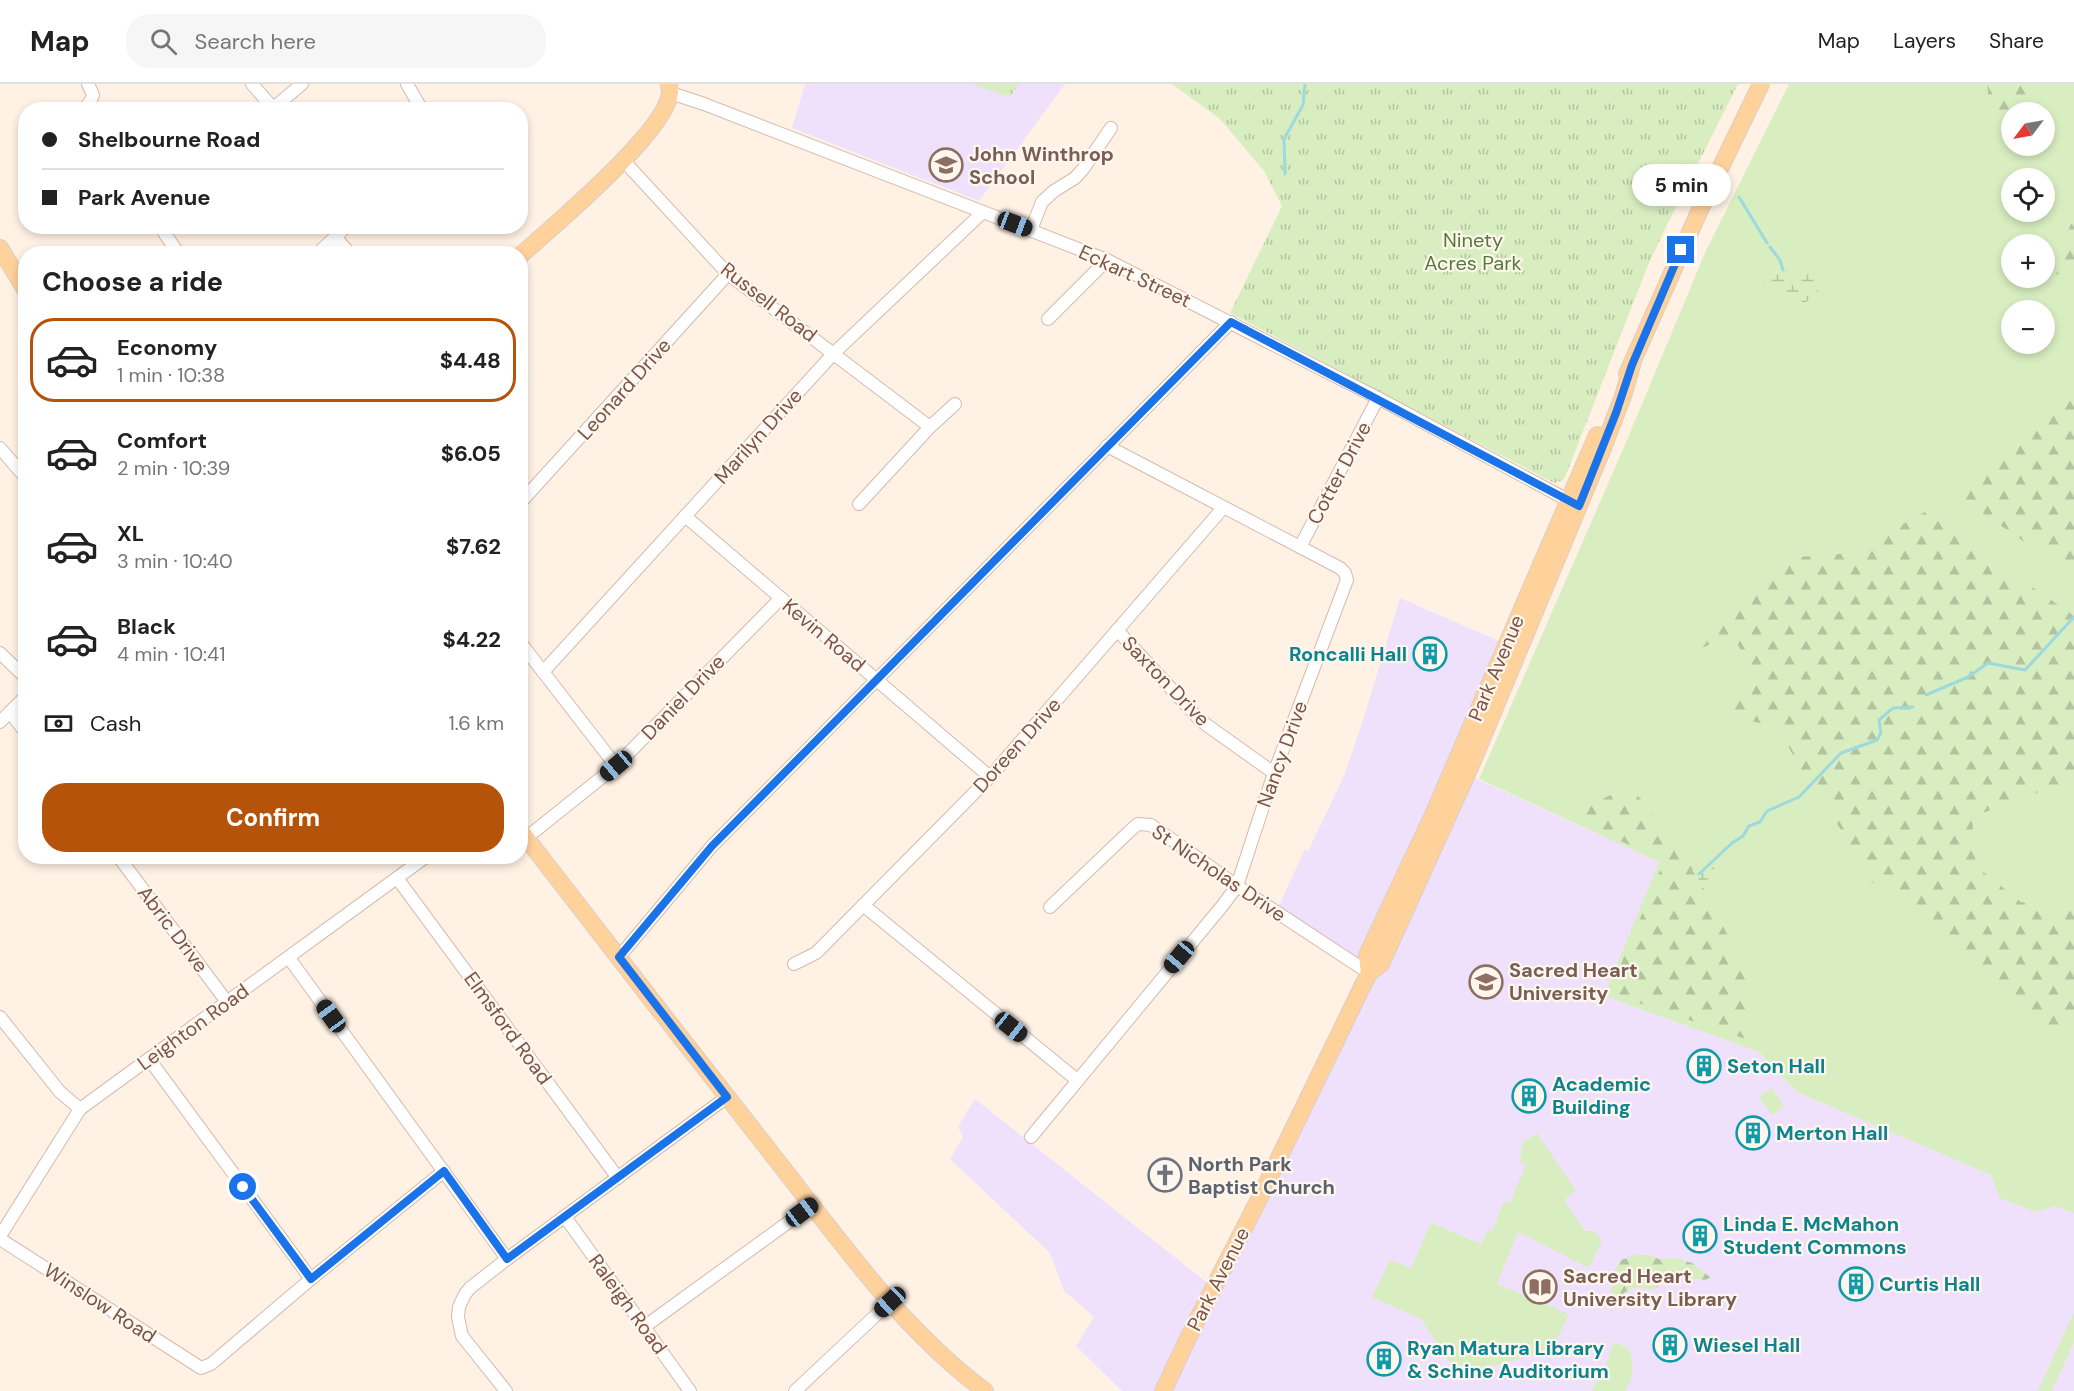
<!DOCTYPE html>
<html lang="en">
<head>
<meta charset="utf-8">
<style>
  body { margin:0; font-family:"DM Sans",sans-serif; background:#f6f6f6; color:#222; height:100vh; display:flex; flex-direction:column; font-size:22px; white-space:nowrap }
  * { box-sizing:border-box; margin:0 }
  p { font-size:20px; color:#767676 }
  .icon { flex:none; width:33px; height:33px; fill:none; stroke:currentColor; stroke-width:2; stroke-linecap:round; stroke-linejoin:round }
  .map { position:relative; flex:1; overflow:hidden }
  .drawer { position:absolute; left:18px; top:162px; width:510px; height:618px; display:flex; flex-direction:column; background:#fff; border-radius:24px; box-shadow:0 3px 9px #0003 }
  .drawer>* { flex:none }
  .banner { position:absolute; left:18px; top:18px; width:510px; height:132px; border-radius:24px; box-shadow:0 3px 9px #0003; display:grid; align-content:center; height:132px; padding:0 24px; background:#fff }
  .needle { width:39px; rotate:238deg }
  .tools { position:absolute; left:2001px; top:18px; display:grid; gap:12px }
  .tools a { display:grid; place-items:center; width:54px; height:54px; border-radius:50%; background:#fff; box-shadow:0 3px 9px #0003; font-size:30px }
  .end { position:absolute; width:27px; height:27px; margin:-14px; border:8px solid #1a73e8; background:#fff; box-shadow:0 0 0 3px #fff }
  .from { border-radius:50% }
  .bubble { position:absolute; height:42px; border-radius:21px; background:#fff; box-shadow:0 3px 9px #0003; font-size:20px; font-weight:700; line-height:42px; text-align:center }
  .car { position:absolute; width:18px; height:36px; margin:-18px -9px; border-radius:8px; box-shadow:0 0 4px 2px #0007; background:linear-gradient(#222 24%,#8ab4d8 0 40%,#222 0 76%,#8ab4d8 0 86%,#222 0) }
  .banner b { display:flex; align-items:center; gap:21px; height:57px; font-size:22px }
  .banner b+b { border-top:2px solid #e0e0e0 }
  .banner i { width:15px; height:15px; background:#222 }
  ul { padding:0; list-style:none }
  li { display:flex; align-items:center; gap:18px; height:84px; margin:0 12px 9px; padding:0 12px; border:3px solid transparent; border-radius:24px }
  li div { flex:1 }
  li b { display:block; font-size:22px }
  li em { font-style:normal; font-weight:700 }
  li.current { border-color:#b45309 }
  li>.icon { width:54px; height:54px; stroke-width:1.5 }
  h2 { padding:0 24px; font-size:27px; line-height:72px }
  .pay { display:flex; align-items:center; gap:15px; height:66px; padding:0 24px; font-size:22px }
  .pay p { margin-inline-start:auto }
  .primary-button { display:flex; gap:12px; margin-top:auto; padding:12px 24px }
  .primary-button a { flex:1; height:69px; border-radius:24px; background:#b45309; color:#fff; font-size:24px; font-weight:700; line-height:69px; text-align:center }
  header { display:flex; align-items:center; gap:36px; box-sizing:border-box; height:84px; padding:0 30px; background:#fff; border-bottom:2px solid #e0e0e0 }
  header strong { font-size:28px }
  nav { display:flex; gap:33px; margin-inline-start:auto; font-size:21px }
  .search { width:420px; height:54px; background:#f6f6f6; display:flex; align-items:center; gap:15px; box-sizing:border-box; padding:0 21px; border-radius:24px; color:#767676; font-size:22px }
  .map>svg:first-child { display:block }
  .education { fill:#efe1fb }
  .grass { fill:#d8eec1; fill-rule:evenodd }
  .forest { fill:url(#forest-firs) }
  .wetland { fill:url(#wetland-marsh) }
  .park { fill:url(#park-tufts) }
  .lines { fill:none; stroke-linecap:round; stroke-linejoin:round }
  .stream { stroke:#9cdade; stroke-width:3 }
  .minor-casing { stroke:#d4baac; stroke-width:14 }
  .major-casing { stroke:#dacfcb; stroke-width:18 }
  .minor { stroke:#fff; stroke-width:12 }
  .major { stroke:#ffd19b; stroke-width:16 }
  .route { stroke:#1a73e8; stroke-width:8 }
  .labels { text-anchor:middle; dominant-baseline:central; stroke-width:4.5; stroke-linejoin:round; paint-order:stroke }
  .education-label { font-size:20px; font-weight:bold; fill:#785e54; stroke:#fff6ed; text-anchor:start }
  .park-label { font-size:20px; fill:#547b3b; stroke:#fff6ed }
  .street-label { font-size:20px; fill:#7b5447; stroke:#fff6ed }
  .culture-label { font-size:20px; font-weight:bold; fill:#0d838f; stroke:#fff6ed; text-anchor:start }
  .worship-label { font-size:20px; font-weight:bold; fill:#5b616d; stroke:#fff6ed; text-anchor:start }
</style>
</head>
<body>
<header>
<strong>Map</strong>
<div class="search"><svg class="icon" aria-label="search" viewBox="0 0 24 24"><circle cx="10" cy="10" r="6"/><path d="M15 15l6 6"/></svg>Search here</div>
<nav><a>Map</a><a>Layers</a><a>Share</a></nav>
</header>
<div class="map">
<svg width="2074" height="1307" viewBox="0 0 2074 1307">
  <defs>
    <pattern id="forest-firs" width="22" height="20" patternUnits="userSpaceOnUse" patternTransform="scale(1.5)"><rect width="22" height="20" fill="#d8eec1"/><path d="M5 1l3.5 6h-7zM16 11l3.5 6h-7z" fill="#b4c39f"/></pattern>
    <pattern id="wetland-marsh" width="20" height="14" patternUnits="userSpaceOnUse" patternTransform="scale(1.5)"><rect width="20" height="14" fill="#d8eec1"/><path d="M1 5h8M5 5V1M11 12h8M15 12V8" fill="none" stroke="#b4c39f"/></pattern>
    <pattern id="park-tufts" width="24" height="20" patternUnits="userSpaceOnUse" patternTransform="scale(1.5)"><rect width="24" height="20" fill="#d8eec1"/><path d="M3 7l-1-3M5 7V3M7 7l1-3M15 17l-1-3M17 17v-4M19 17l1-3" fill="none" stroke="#b4c39f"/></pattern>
  </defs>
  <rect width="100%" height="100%" fill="#fff2e5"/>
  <g class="education">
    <path d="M 805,0 L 1065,0 L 979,117 L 792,44 Z"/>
    <path d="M 1400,514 L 1513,563 L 1459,687 L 1660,778 L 1604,912 L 1759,968 L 1797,1008 L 1991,1091 L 2035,1128 L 2055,1122 L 2074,1129 L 2074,1307 L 1122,1307 L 1076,1262 L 1094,1233 L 1064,1207 L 1050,1169 L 950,1075 L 963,1053 L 958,1042 L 975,1015 L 1210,1201 L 1370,882 L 1279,822 L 1305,765 L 1308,767 L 1344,692 L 1364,633 Z"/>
  </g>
  <g class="grass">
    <path d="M 1789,0 L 2074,0 L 2074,1129 L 2055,1122 L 2036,1128 L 2000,1114 L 1991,1091 L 1797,1008 L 1759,968 L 1604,912 L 1659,778 L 1479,695 L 1624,363 L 1705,169 ZM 2012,28 L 2044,28 L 2044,62 L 2012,62 ZM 2012,94 L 2044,94 L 2044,128 L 2012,128 ZM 2012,160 L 2044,160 L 2044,194 L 2012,194 ZM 2012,226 L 2044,226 L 2044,260 L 2012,260 Z"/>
    <path d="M 1772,1004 L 1784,1023 L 1772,1031 L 1759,1013 Z"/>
    <path d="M 1537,1049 L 1576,1107 L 1564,1116 L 1585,1147 L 1593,1146 L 1602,1157 L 1589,1184 L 1518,1148 L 1497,1200 L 1569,1230 L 1552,1265 L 1459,1292 L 1421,1235 L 1372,1213 L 1390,1176 L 1411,1184 L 1431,1139 L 1481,1160 L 1488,1146 L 1492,1147 L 1504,1118 L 1510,1119 L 1526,1081 L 1520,1078 L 1522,1059 Z"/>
    <path d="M 2074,1228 L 2074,1258 L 2052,1307 L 2038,1307 Z"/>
    <path d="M 1613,1258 L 1628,1264 C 1635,1280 1634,1293 1625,1307 L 1591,1307 C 1602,1293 1609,1276 1613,1258 Z"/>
  </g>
  <g class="forest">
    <path d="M 1987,0 L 2034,0 L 2018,28 L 2012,28 L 2011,37 L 2005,40 L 1992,39 Z"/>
    <path d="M 2072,138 L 2074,138 L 2074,195 L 2062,197 L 2056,193 L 2060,163 Z"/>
    <path d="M 2074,312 L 2074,492 L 1952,408 Z"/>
    <path d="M 1925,428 L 2074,532 L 2074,695 L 1972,733 L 1976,782 L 2021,818 L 2074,827 L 2074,940 L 2065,947 L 2049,944 L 2029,927 L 1995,893 L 1948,861 L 1922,829 L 1898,816 L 1870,797 L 1845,752 L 1799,682 L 1788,662 L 1766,640 L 1733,634 L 1727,624 L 1745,601 L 1752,582 L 1733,554 L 1719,556 L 1698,566 L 1692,562 L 1696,553 L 1718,536 L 1737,514 L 1768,490 L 1799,473 L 1850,469 Z"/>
    <path d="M 1622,705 L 1632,705 L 1677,757 L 1709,814 L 1747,890 L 1752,957 L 1609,909 L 1664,777 L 1564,731 L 1591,721 Z"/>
    <path d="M 1639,1170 L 1650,1171 L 1658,1175 L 1676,1174 L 1692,1179 L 1710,1193 L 1705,1197 C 1682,1191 1673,1192 1653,1206 C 1638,1202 1629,1202 1618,1215 L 1611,1213 L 1613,1188 L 1621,1176 Z"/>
  </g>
  <g class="wetland">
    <path d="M 1783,186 C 1796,189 1817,185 1822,200 L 1816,210 L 1805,219 L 1764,204 L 1761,199 C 1764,190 1775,188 1783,186 Z"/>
    <path d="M 1733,755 L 1738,761 C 1732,770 1721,768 1717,775 C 1710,786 1721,792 1701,798 L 1692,786 L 1707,775 L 1715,773 L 1730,756 Z"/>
  </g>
  <g class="park">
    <path d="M 971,0 L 1019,0 L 1010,13 Z"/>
    <path d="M 1172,0 L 1738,0 L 1666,143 L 1647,184 L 1566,391 L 1563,396 L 1554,399 L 1230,229 L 1282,122 L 1264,87 L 1220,35 Z"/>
  </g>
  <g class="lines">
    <g class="stream">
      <path d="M 1285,90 L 1284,55 L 1303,21 L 1305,0"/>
      <path d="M 1739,113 L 1767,159"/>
      <path d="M 1770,163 L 1780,176 L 1783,186"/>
      <path d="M 1926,611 L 1968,593 L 1988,579 L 2025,586 L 2074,533"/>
      <path d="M 1699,790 L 1732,759 L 1743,752 L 1749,742 L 1760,738 L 1767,727 L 1799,713 L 1841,669 L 1877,656 L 1881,649 L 1879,636 L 1893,624 L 1913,623"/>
    </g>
    <defs>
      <g id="minor">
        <path d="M 252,0 L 273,24"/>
        <path d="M 407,0 L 422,26"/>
        <path d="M 671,9 L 704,20 L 1107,176 L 1378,314 L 1575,420"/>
        <path d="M 83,26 L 90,18 L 93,11 L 88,0"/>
        <path d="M 271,26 L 302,0"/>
        <path d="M 623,76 L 728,190 L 930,343"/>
        <path d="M 164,142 L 165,150 L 179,170"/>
        <path d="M 1031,146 L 1042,118 L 1054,107 L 1075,94 L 1083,85 L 1111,44"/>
        <path d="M 335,153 L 350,170"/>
        <path d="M 317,170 L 347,142"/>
        <path d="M 1048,235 L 1107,176"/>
        <path d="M 0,364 L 26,394"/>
        <path d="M 520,419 L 728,190"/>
        <path d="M 859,420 L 930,343 L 955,320"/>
        <path d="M 685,432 L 990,693"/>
        <path d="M 1300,463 L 1378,314"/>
        <path d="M 1117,546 L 1201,637 L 1274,689"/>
        <path d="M 520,558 L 616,682"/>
        <path d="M 0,569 L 26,594"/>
        <path d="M 543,588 L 834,269 L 983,128"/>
        <path d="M 10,628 L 26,649"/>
        <path d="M 0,638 L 26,612"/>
        <path d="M 526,754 L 616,682 L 781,514"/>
        <path d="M 118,772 L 227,918"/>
        <path d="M 397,794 L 618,1094"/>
        <path d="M 863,821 L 1077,996"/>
        <path d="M 1050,823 L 1133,744 L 1138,740 L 1151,741 L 1237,802 L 1369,889"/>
        <path d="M 619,873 L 712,762 L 1231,238"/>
        <path d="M 289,874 L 507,1175"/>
        <path d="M 794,880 L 816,869 L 990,693 L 1223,424"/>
        <path d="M 0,933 L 60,1008 L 80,1025"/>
        <path d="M 149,975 L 311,1195"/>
        <path d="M 1031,1053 L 1223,821 L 1237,802 L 1274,689 L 1347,496 L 1345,489 L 1340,484 L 1107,362"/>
        <path d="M 565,1133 L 690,1307"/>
        <path d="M 0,1152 L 80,1025 L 427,772"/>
        <path d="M 0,1155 L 201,1284 L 211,1280 L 311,1195 L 444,1087"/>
        <path d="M 644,1243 L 812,1121"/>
        <path d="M 506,1307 L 462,1252 L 458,1233 L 459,1223 L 465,1210 L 470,1204 L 507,1175 L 727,1013"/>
        <path d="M 795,1307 L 890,1218"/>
      </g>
      <g id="major">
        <path d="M 0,164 L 26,207"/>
        <path d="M 520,172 C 553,142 666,48 670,9 C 670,8 669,1 669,0"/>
        <path d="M 1627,290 L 1699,128 L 1761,0"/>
        <path d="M 520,746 C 607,859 694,971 782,1083 C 844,1162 903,1246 985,1307"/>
        <path d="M 1369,889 L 1367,871 L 1432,733 L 1597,351"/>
        <path d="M 1163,1307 L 1193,1244 L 1261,1111 L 1363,901 L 1369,889 L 1381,880 L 1472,679 L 1603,364 L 1623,312 L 1632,281"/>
      </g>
    </defs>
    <use href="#minor" class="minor-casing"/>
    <use href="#major" class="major-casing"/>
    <use href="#minor" class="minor"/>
    <use href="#major" class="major"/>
  </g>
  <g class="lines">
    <path class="route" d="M 243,1103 L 311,1195 L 444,1087 L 507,1175 L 727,1013 L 619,873 L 712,762 L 1231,238 L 1579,422 L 1616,329 L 1632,281 L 1681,166"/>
  </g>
  <defs>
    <symbol id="school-ring" viewBox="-11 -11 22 22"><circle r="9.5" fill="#fff6ed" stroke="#8d6e63" stroke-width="1.5"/><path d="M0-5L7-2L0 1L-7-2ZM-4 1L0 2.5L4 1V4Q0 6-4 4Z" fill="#8d6e63"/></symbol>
    <symbol id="building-ring" viewBox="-11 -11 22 22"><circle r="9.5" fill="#fff6ed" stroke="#0f9aa8" stroke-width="1.5"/><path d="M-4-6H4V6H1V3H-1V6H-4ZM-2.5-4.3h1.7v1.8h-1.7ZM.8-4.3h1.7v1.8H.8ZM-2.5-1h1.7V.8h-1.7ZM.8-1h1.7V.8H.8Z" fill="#0f9aa8"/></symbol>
    <symbol id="university-ring" viewBox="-11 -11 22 22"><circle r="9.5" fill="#fff6ed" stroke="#8d6e63" stroke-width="1.5"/><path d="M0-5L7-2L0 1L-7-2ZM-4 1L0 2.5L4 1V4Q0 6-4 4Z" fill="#8d6e63"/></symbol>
    <symbol id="church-ring" viewBox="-11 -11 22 22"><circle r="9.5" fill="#fff6ed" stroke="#6b7280" stroke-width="1.5"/><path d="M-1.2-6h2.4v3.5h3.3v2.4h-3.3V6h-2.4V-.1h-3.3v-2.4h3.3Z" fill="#6b7280"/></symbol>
    <symbol id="library-ring" viewBox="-11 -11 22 22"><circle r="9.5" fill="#fff6ed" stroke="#8d6e63" stroke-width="1.5"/><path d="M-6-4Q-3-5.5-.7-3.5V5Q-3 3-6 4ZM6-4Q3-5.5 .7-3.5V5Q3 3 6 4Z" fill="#8d6e63"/></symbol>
  </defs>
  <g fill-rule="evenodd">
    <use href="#school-ring" x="927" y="62" width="38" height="38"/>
    <use href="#building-ring" x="1411" y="551" width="38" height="38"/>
    <use href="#university-ring" x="1467" y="879" width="38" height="38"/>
    <use href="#building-ring" x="1685" y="963" width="38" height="38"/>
    <use href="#building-ring" x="1510" y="993" width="38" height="38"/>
    <use href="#building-ring" x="1734" y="1030" width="38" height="38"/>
    <use href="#church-ring" x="1146" y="1072" width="38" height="38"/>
    <use href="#building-ring" x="1681" y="1133" width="38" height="38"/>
    <use href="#building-ring" x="1837" y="1181" width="38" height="38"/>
    <use href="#library-ring" x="1521" y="1184" width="38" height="38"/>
    <use href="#building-ring" x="1651" y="1242" width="38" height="38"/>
    <use href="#building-ring" x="1365" y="1256" width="38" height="38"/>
  </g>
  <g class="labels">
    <g class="education-label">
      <text x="969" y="70">John Winthrop<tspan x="969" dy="23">School</tspan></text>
      <text x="1509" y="886">Sacred Heart<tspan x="1509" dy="23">University</tspan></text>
      <text x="1563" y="1192">Sacred Heart<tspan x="1563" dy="23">University Library</tspan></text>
    </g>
    <g class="park-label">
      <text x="1473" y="156">Ninety<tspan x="1473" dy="23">Acres Park</tspan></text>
    </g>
    <g class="street-label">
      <text transform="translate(1135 192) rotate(25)">Eckart Street</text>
      <text transform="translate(769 218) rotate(38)">Russell Road</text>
      <text transform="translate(624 305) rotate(-48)">Leonard Drive</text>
      <text transform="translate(758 352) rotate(-48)">Marilyn Drive</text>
      <text transform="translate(1339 389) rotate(-62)">Cotter Drive</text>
      <text transform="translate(824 551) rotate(40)">Kevin Road</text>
      <text transform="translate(1496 584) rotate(-67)">Park Avenue</text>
      <text transform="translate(1166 597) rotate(46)">Saxton Drive</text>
      <text transform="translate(683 613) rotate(-46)">Daniel Drive</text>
      <text transform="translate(1017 661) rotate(-48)">Doreen Drive</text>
      <text transform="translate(1282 670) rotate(-70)">Nancy Drive</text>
      <text transform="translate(1219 789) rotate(34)">St Nicholas Drive</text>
      <text transform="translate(173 845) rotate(53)">Abric Drive</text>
      <text transform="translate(193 943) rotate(-36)">Leighton Road</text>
      <text transform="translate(508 944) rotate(54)">Elmsford Road</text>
      <text transform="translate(1218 1195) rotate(-63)">Park Avenue</text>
      <text transform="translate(100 1219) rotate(33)">Winslow Road</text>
      <text transform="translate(628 1220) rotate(54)">Raleigh Road</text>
    </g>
    <g class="culture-label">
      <text x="1407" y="570" text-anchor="end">Roncalli Hall</text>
      <text x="1727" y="982">Seton Hall</text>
      <text x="1552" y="1000">Academic<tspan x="1552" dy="23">Building</tspan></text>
      <text x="1776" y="1049">Merton Hall</text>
      <text x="1723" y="1140">Linda E. McMahon<tspan x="1723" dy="23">Student Commons</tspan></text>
      <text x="1879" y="1200">Curtis Hall</text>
      <text x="1693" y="1261">Wiesel Hall</text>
      <text x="1407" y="1264">Ryan Matura Library<tspan x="1407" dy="23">&amp; Schine Auditorium</tspan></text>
    </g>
    <g class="worship-label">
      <text x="1188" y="1080">North Park<tspan x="1188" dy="23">Baptist Church</tspan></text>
    </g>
  </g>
</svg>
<div class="tools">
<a><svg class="needle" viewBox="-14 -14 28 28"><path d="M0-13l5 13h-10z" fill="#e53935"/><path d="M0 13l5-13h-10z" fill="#767676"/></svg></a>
<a><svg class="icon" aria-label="locate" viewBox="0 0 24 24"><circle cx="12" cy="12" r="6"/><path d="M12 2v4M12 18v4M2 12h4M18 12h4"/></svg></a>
<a>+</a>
<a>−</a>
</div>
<i class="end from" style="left:243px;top:1103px"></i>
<i class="end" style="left:1681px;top:166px"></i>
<div class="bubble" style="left:1632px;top:80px;width:99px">5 min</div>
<i class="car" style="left:1015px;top:140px;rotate:111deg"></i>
<i class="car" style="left:616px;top:682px;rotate:230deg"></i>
<i class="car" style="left:1179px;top:873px;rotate:220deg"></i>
<i class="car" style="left:331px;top:932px;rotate:324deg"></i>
<i class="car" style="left:1011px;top:943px;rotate:129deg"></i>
<i class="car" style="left:802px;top:1128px;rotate:53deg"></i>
<i class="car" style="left:890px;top:1218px;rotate:227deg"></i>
<div class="banner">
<b><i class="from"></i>Shelbourne Road</b>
<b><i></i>Park Avenue</b>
</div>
<section class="drawer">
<h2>Choose a ride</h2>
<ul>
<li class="current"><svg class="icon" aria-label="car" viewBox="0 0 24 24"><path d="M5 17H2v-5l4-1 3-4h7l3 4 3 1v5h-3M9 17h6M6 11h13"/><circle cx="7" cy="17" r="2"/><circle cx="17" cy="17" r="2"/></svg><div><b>Economy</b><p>1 min · 10:38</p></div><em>$4.48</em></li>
<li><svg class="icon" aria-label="car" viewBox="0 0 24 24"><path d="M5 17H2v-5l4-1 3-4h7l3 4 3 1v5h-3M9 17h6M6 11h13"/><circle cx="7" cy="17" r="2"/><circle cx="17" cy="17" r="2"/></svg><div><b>Comfort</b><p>2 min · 10:39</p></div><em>$6.05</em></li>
<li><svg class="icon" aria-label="car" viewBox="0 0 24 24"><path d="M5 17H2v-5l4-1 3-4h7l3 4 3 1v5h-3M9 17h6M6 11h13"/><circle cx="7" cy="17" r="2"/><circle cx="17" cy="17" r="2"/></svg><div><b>XL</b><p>3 min · 10:40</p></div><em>$7.62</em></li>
<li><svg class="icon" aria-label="car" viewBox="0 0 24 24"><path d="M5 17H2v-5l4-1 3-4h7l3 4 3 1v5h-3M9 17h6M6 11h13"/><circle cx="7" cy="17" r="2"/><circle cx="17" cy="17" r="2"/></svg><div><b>Black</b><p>4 min · 10:41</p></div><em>$4.22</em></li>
</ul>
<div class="pay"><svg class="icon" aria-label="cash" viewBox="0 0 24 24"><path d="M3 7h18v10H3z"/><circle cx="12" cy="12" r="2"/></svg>Cash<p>1.6 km</p></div>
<div class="primary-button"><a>Confirm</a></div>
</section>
</div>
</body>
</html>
